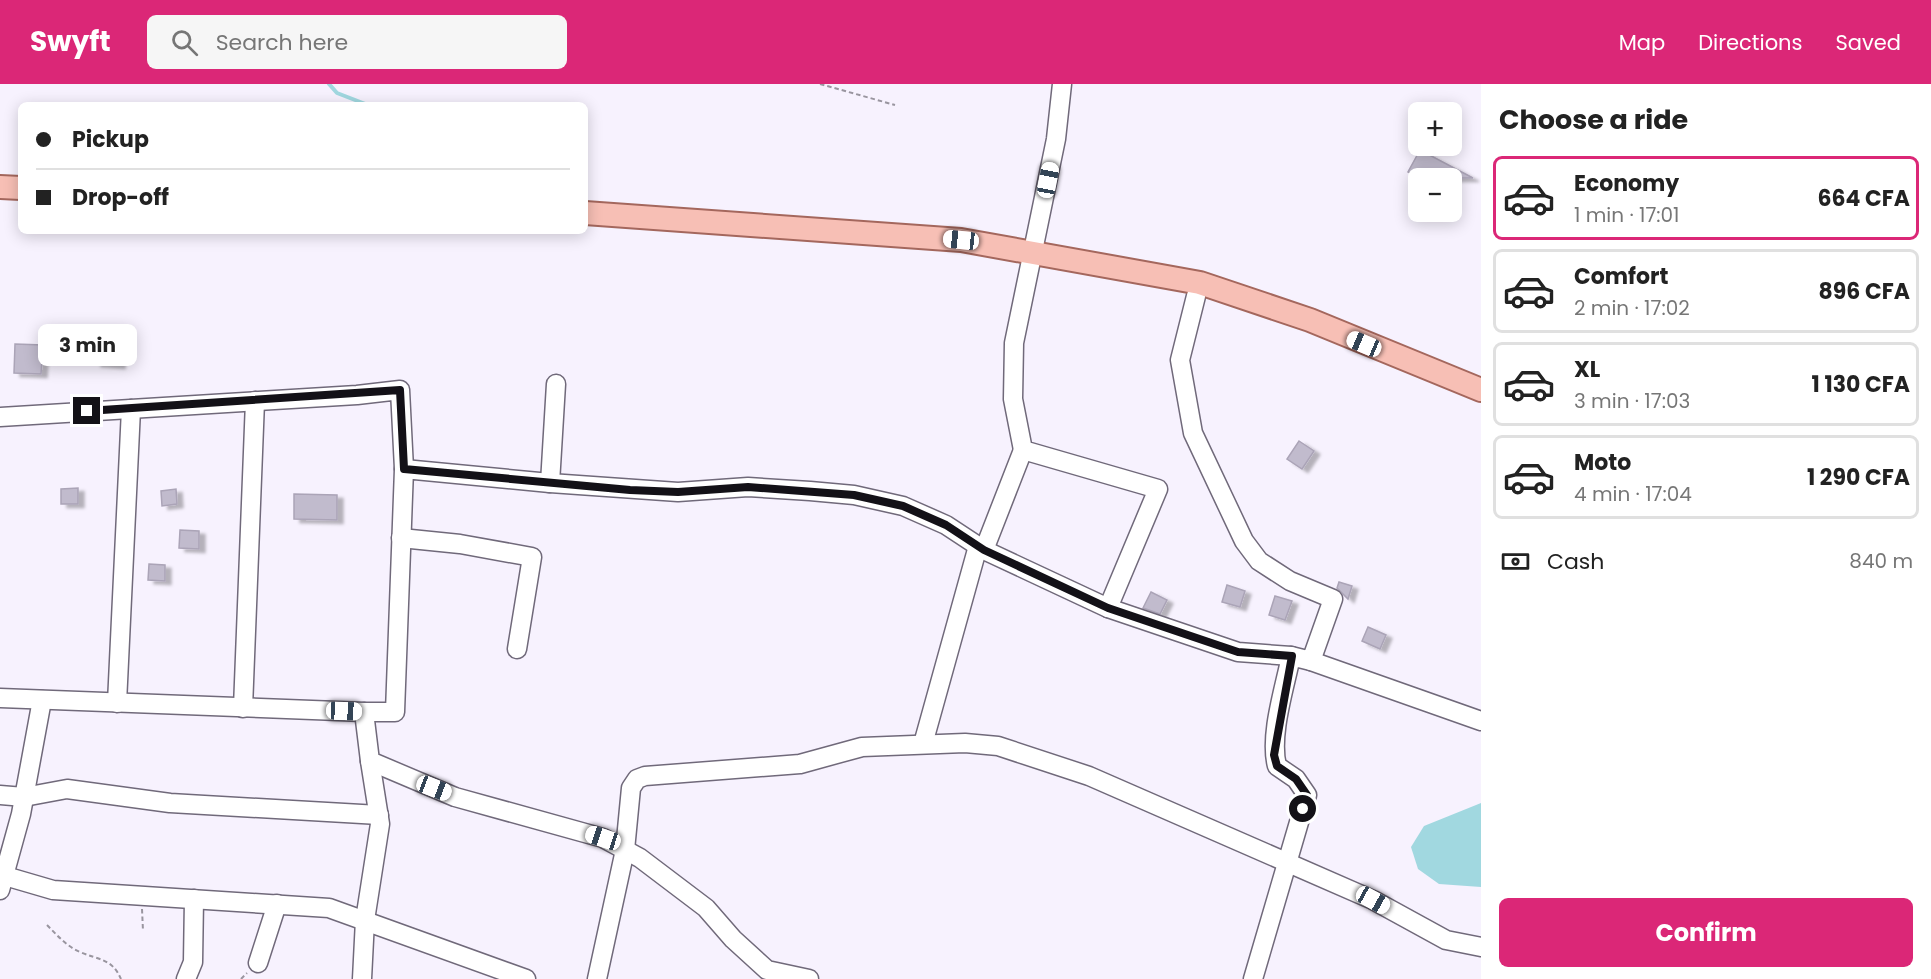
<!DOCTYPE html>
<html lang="en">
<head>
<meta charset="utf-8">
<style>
  body { margin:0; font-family:Poppins,sans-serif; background:#f6f6f6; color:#222; height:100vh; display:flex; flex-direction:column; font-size:22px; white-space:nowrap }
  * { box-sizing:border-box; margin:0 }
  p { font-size:20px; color:#767676 }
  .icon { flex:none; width:33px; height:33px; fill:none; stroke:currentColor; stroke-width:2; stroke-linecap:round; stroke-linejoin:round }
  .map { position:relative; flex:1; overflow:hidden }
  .sheet { display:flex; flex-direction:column; background:#fff; width:450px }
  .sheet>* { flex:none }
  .hud { position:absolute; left:18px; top:18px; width:570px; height:132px; border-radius:9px; box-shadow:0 3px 15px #0003; display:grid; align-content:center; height:132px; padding:0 18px; background:#fff }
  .controls { position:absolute; left:1408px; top:18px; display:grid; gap:12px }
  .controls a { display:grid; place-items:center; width:54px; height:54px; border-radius:9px; background:#fff; box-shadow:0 3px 15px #0003; font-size:30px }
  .end { position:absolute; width:27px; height:27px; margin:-14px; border:8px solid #131117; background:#fff; box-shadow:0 0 0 3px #fff }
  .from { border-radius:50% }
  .bubble { position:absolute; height:42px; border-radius:9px; background:#fff; box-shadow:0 3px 15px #0003; font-size:20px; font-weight:700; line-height:42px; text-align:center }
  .car { position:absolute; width:18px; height:36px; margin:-18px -9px; border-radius:8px; box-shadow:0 0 4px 2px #0007; background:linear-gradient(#fff 24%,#345 0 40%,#fff 0 76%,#345 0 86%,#fff 0) }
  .hud b { display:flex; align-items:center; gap:21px; height:57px; font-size:22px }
  .hud b+b { border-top:2px solid #e0e0e0 }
  .hud i { width:15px; height:15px; background:#222 }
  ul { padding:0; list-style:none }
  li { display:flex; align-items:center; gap:18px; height:84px; margin:0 12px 9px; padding:0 6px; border:3px solid #e0e0e0; border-radius:9px }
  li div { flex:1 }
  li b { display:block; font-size:22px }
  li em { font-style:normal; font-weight:700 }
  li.active { border-color:#db2777 }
  li>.icon { width:54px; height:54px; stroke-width:1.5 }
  h2 { padding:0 18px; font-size:27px; line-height:72px }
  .pay { display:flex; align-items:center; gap:15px; height:66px; padding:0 18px; font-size:22px }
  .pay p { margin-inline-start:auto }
  .primary-button { display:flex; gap:12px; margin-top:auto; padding:12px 18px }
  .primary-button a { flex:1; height:69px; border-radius:9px; background:#db2777; color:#fff; font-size:24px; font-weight:700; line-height:69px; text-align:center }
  header { display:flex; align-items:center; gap:36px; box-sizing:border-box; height:84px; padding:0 30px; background:#db2777; color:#fff }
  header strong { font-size:28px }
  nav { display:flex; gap:33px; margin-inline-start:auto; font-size:21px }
  .search { width:420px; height:54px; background:#f6f6f6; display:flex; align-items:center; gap:15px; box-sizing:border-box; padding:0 21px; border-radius:9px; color:#767676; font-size:22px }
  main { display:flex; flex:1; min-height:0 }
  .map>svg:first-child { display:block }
  .water { fill:#a1d8e0 }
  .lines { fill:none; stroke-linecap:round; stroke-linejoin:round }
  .stream { stroke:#a1d8e0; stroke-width:4 }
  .building { fill:#c1bbcd; stroke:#aba4b7; stroke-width:1.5; filter:url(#shadow) }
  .minor-casing { stroke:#70697a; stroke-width:21 }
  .major-casing { stroke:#a4675d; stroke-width:26 }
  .path { stroke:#99959f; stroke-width:2; stroke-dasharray:4.5 3; stroke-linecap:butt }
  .minor { stroke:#fff; stroke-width:18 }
  .major { stroke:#f7bfb5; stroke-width:22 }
  .route { stroke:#131117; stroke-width:8 }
</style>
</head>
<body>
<header>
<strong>Swyft</strong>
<div class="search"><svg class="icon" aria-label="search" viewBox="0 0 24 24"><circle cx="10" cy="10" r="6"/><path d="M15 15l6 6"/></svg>Search here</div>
<nav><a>Map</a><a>Directions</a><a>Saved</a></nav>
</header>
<main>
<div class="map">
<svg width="1481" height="895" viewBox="0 0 1481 895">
  <defs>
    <filter id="shadow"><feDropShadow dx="6" dy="3.5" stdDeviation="1.5" flood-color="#0004"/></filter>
  </defs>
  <rect width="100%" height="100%" fill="#f7f2fe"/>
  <path class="water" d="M 1481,719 L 1481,803 L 1439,800 L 1418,785 L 1411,763 L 1424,742 Z"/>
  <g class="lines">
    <path class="stream" d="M 329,0 L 337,9 L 368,21"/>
  </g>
  <g class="building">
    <path d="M 1420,66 L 1473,94 L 1421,94 L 1408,88 Z"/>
    <path d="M 97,257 L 121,259 L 119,281 L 95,279 Z"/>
    <path d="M 15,260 L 43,261 L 41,290 L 14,289 Z"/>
    <path d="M 1299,357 L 1314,367 L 1302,385 L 1287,375 Z"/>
    <path d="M 78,404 L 78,420 L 61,420 L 61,405 Z"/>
    <path d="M 176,405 L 177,420 L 162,422 L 161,407 Z"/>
    <path d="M 294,410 L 337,411 L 337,436 L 294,435 Z"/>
    <path d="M 180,446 L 199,447 L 199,465 L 179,464 Z"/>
    <path d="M 149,480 L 165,481 L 165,497 L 148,496 Z"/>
    <path d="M 1339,498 L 1352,502 L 1348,515 L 1337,504 Z"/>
    <path d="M 1227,501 L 1245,507 L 1240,523 L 1222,518 Z"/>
    <path d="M 1151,508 L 1167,516 L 1160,530 L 1143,524 Z"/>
    <path d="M 1275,512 L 1292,517 L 1285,536 L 1269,531 Z"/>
    <path d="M 1368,543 L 1386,551 L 1380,565 L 1362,557 Z"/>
  </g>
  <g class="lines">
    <defs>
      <g id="minor">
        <path d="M 1062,0 L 1056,55 L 1014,259 L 1013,315 L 1023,366 L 1158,405 L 1108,524 L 1238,568 L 1291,572"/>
        <path d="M 1196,212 L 1180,276 L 1193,349 L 1244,457 L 1259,477 L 1290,497 L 1333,515 L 1311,577 L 1291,572 C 1285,603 1269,651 1277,682 L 1296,695 L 1307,711 L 1253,895"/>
        <path d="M 556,300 L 550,399 L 678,408 L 748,403 L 810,407 L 854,411 L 903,422 L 946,441 L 984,466 L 1108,524"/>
        <path d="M 0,333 L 357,311 L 400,306 L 404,385"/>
        <path d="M 401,454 L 460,460 L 532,473 L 517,565"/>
        <path d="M 984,466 L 1023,366"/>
        <path d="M 1311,577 L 1481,637"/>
        <path d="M 0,614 L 364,628 L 370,677 L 455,713 L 603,754 L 640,774 L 706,824 L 733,855 L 767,886 L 809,895"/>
        <path d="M 117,619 L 131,325"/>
        <path d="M 243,624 L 255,317"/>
        <path d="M 364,628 L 395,628 L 404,385 L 550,399"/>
        <path d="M 923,660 L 978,462"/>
        <path d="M 0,711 L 24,713 L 67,705 L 170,719 L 379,731"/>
        <path d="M 5,792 L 53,806 L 329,824 L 526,895"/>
        <path d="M 0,806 L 21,730 L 42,616"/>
        <path d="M 258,879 L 277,820"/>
        <path d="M 186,895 L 193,878 L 194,815"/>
        <path d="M 362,895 L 365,836 L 380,740 L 370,677"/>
        <path d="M 597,895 L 625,766 L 631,704 L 637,695 L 645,692 L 800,680 L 862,663 L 965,659 L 998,662 L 1089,692 L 1373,816 L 1446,856 L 1481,863"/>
      </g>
      <g id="major">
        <path d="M 0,103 L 21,104"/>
        <path d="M 585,129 L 961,156 L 1200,199 L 1310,236 L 1481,306"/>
      </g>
    </defs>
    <use href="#minor" class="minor-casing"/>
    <use href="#major" class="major-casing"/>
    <g class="path">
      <path d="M 820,0 L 895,21"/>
      <path d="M 142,825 L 143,847"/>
      <path d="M 47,841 C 57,851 66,862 80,868 C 98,876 112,874 121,895"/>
      <path d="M 241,895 L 247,889"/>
    </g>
    <use href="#minor" class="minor"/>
    <use href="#major" class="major"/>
  </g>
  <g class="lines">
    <path class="route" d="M 87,327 L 400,306 L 404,385 L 630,406 L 678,408 L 748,403 L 854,411 L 903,422 L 946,441 L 984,466 L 1108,524 L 1238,568 L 1292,572 L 1274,671 L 1277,682 L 1296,695 L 1307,711 L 1303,725"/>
  </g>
</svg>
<div class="controls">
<a>+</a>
<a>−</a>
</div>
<i class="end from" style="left:1303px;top:725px"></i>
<i class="end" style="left:87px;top:327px"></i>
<div class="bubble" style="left:38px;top:240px;width:99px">3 min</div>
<i class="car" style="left:1048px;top:96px;rotate:11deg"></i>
<i class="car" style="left:961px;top:156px;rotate:276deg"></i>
<i class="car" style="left:1364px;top:260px;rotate:293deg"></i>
<i class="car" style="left:344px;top:627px;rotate:92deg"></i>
<i class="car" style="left:434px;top:704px;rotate:111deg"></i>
<i class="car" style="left:603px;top:754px;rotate:288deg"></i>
<i class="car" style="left:1373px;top:816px;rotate:119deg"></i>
<div class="hud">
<b><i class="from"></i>Pickup</b>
<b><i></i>Drop-off</b>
</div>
</div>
<section class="sheet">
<h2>Choose a ride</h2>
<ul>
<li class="active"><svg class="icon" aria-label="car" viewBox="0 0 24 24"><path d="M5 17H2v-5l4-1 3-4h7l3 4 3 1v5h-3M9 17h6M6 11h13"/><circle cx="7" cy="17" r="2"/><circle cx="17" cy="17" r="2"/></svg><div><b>Economy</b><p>1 min · 17:01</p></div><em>664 CFA</em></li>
<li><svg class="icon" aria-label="car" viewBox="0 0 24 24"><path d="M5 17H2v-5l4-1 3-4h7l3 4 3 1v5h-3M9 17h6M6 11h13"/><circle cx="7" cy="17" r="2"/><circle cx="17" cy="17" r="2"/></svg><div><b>Comfort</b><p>2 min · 17:02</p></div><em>896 CFA</em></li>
<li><svg class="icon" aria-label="car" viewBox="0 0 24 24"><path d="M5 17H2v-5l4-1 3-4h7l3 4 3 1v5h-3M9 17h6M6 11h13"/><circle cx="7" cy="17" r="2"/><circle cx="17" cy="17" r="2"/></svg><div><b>XL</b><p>3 min · 17:03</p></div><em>1 130 CFA</em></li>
<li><svg class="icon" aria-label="car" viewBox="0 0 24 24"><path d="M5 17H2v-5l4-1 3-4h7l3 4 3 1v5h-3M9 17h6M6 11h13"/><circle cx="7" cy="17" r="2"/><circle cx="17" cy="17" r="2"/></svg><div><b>Moto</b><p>4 min · 17:04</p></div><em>1 290 CFA</em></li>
</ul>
<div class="pay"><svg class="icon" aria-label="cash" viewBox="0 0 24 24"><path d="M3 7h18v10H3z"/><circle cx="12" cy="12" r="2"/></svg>Cash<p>840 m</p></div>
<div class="primary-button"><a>Confirm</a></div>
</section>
</main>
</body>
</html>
